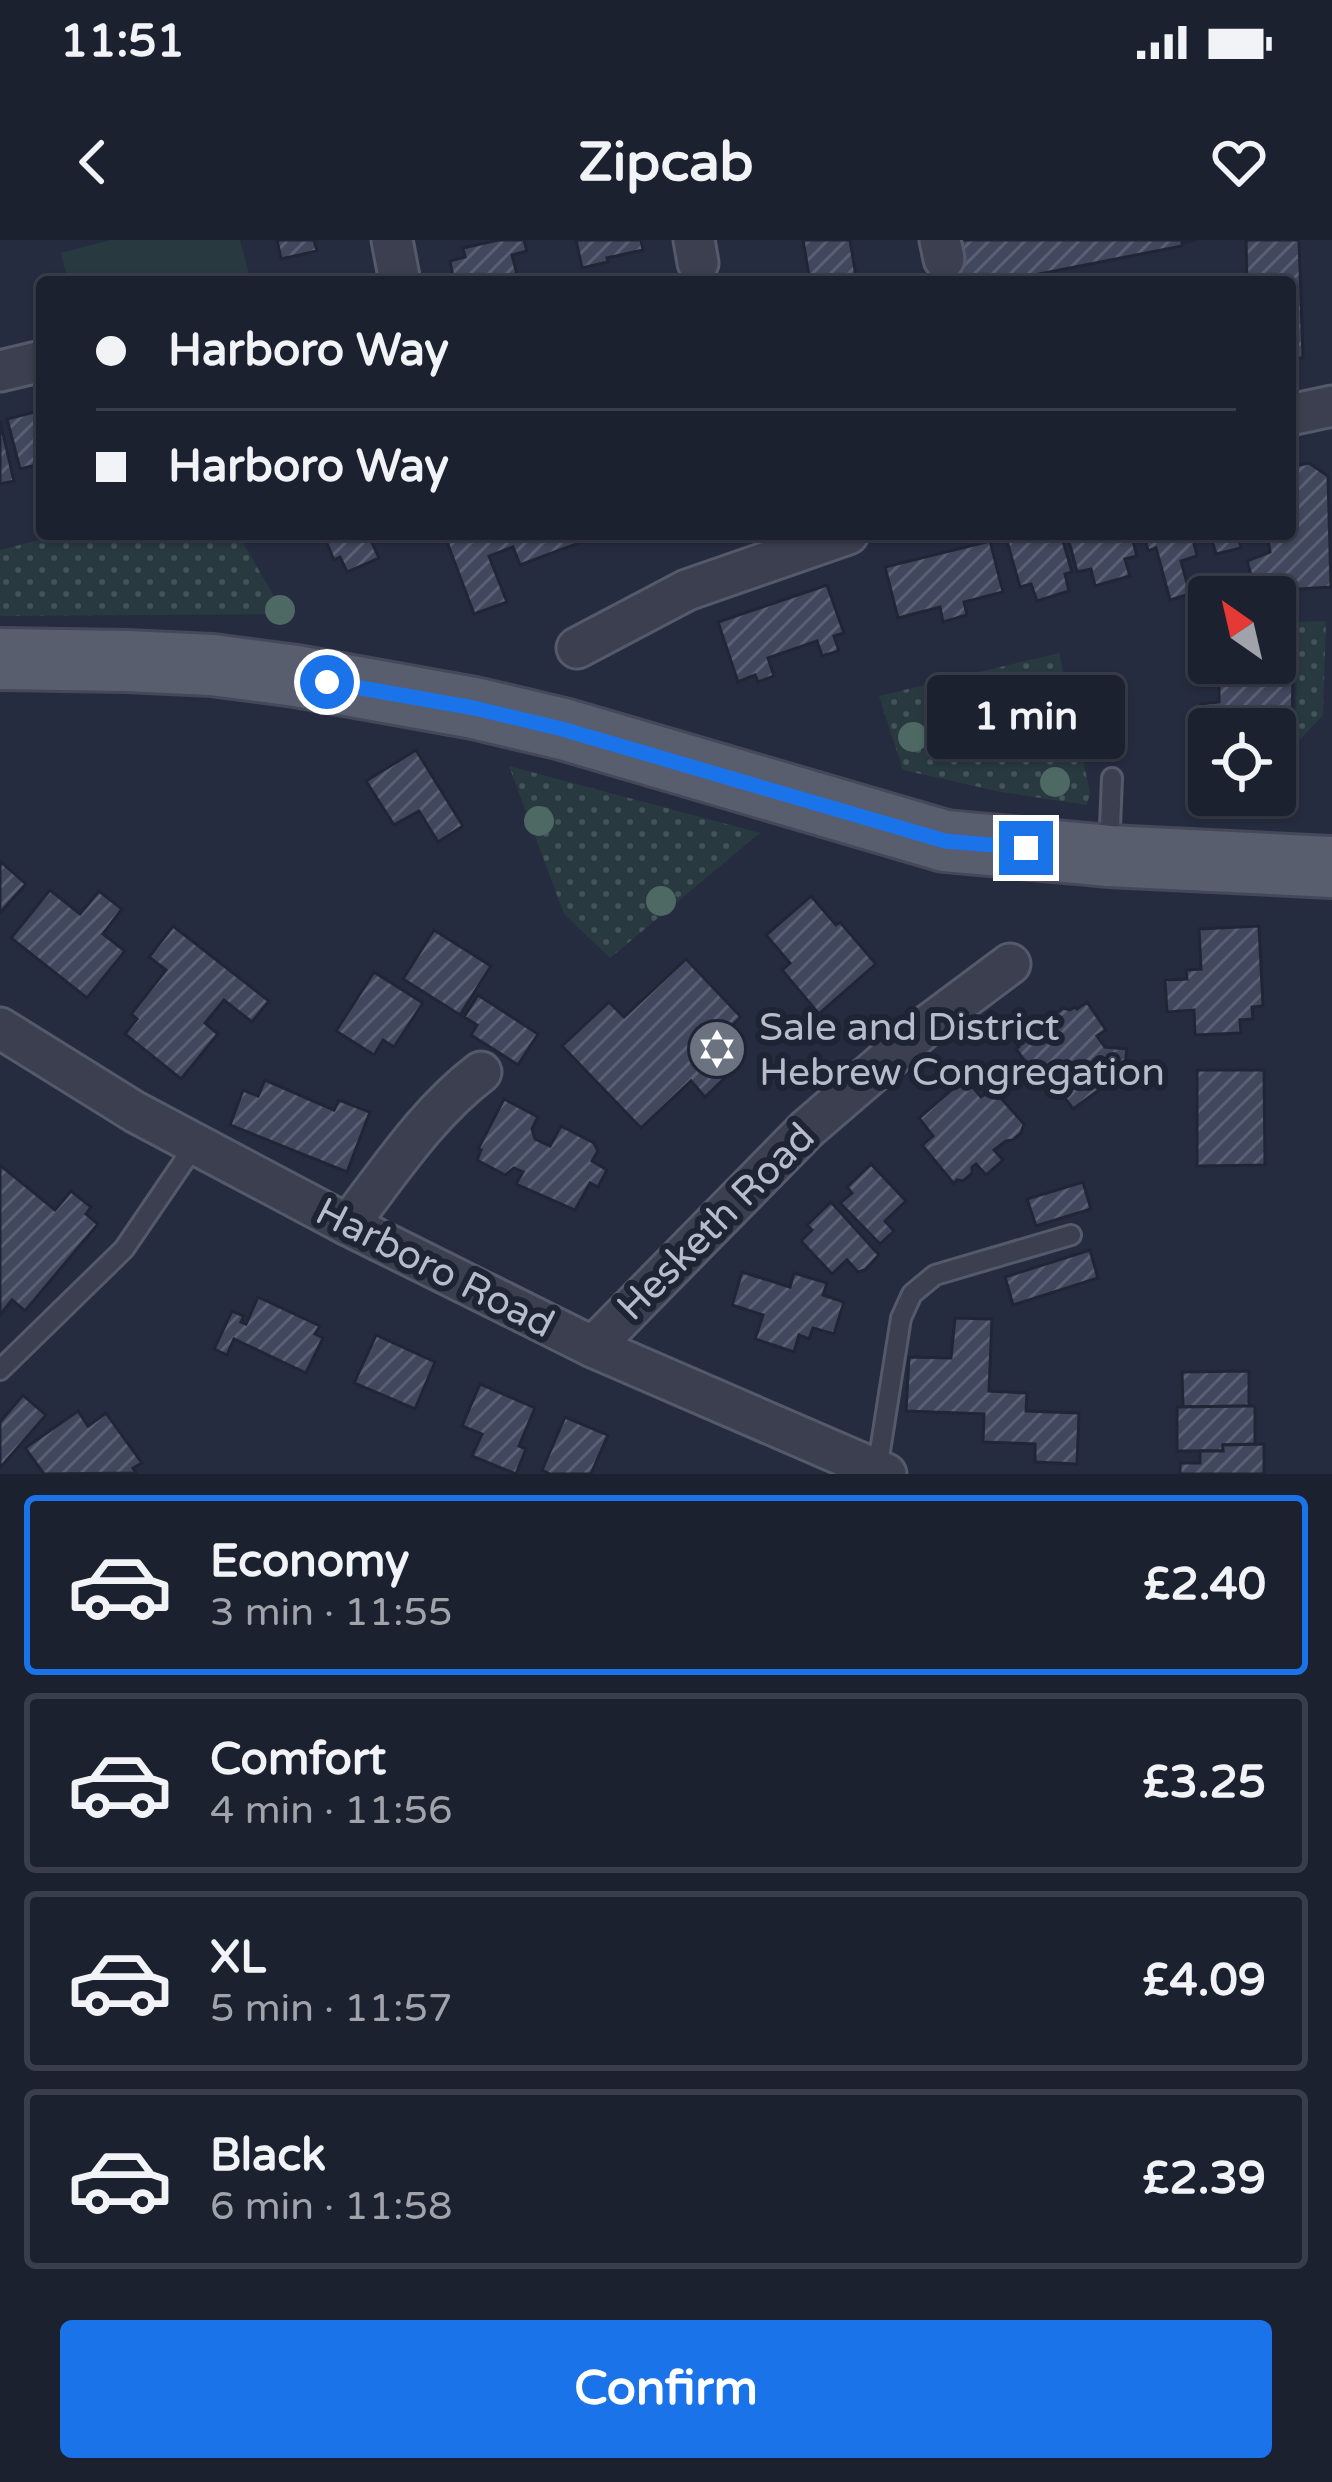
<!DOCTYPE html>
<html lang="en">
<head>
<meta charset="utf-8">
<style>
  body { margin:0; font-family:"Varela Round",sans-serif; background:#292e3b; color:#f1f3f6; height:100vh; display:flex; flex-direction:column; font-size:45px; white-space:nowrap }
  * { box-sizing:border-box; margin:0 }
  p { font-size:39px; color:#a0a3aa }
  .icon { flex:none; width:66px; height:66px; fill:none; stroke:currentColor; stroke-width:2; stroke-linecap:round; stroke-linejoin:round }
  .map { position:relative; height:1234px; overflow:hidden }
  .details { display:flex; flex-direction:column; background:#1c212f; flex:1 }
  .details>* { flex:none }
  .top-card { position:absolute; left:36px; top:36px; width:1260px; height:264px; border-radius:12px; box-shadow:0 3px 9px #0004,0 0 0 3px #3a3e4b; display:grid; align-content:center; height:264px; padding:0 60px; background:#1c212f }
  .needle { width:78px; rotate:326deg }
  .fabs { position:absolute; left:1188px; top:336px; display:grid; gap:24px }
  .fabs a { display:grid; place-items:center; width:108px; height:108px; border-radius:12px; background:#1c212f; box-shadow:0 3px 9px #0004,0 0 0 3px #3a3e4b; font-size:60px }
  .end { position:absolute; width:54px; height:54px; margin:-27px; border:15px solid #1a73e8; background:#fff; box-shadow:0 0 0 6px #fff }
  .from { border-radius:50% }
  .bubble { position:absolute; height:84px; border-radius:12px; background:#1c212f; box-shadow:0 3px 9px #0004,0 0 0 3px #3a3e4b; font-size:39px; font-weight:700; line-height:84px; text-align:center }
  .top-card b { display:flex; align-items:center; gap:42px; height:114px; font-size:45px }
  .top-card b+b { border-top:3px solid #3a3e4b }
  .top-card i { width:30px; height:30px; background:#f1f3f6 }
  ul { padding:21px 0 0; list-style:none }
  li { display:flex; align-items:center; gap:36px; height:180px; margin:0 24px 18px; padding:0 36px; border:6px solid #3a3e4b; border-radius:12px }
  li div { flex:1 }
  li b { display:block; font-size:45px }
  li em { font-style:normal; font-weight:700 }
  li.active { border-color:#1a73e8 }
  li>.icon { width:108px; height:108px; stroke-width:1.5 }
  .button { display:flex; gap:24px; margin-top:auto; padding:24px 60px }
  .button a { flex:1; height:138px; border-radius:12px; background:#1a73e8; color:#fff; font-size:48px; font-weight:700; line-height:138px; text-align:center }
  .status { display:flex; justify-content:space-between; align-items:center; height:84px; padding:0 60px; background:#1c212f; direction:ltr }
  .status svg { height:33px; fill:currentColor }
  header { display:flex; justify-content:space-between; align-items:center; height:156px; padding:0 60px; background:#1c212f; font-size:54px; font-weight:700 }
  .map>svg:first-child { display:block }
  .grass { fill:url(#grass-dots) }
  .garden { fill:#283940 }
  .building { fill:url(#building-hatch); stroke:#212637; stroke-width:3 }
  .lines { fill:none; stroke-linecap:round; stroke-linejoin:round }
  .lane-casing { stroke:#555a6a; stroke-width:24 }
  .street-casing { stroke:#555a6a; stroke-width:45 }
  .primary-casing { stroke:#444859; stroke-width:66 }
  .lane { stroke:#3b3f4f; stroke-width:18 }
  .street { stroke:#3b3f4f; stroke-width:39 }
  .primary { stroke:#595e6f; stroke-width:60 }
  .tree { fill:#4e6863 }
  .route { stroke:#1a73e8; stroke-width:15 }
  .labels { text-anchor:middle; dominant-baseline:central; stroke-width:12; stroke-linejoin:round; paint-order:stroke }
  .poi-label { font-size:39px; fill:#b7bbca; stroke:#1f2435; text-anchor:start }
  .street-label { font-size:39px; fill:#b7bbca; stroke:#1f2435 }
</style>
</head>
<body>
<div class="status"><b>11:51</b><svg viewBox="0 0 49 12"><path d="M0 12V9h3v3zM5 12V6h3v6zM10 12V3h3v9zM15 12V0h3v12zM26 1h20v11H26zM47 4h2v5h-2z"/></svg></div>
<header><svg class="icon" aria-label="back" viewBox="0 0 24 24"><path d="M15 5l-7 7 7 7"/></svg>Zipcab<svg class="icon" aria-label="heart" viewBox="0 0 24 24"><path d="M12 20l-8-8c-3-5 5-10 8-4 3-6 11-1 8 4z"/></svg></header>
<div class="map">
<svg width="1332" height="1234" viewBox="0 0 1332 1234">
  <defs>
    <pattern id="grass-dots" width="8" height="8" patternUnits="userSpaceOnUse" patternTransform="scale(3)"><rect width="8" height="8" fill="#283940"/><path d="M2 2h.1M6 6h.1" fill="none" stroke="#45545a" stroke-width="1.8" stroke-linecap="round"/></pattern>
    <pattern id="building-hatch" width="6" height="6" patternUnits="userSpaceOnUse" patternTransform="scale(3)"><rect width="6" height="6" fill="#41475d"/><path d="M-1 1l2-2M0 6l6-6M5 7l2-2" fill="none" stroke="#5a6073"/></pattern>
  </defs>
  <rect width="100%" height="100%" fill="#262c3f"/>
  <g class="grass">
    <path d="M 62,294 L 238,294 L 284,374 L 0,376 L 0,310 Z"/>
    <path d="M 1326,381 L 1323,475 L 1296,504 L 1297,382 Z"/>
    <path d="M 1059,413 L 1090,552 L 1087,565 L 1001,552 L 903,530 L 879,456 Z"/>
    <path d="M 509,526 L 760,593 L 610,718 L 564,674 Z"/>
  </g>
  <path class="garden" d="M 110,0 L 240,0 L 251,42 L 68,42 L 61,13 Z"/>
  <g class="building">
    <path d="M 277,0 L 314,0 L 317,11 L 281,19 Z"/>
    <path d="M 498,0 L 524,0 L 527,11 L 512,15 L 519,42 L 454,42 L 450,21 L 465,17 L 463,8 Z"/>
    <path d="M 576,0 L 641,0 L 643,10 L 607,18 L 608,22 L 582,28 Z"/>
    <path d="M 803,0 L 850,0 L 857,42 L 810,42 Z"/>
    <path d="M 950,0 L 1197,0 L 1182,3 L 1182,6 L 998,42 L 956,42 Z"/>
    <path d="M 1246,0 L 1299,0 L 1303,118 L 1290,118 L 1290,42 L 1247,42 Z"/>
    <path d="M 42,170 L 42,250 L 36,225 L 20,229 L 7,179 Z"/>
    <path d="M 0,181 L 14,241 L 0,244 Z"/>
    <path d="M 1309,223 L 1328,236 L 1331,347 L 1284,350 L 1285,355 L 1257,357 L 1247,321 L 1270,312 L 1267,294 L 1290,294 L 1290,227 Z"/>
    <path d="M 331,294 L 368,294 L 379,318 L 347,332 L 340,317 L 334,320 L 326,301 L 333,298 Z"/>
    <path d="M 444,294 L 585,294 L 587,300 L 520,325 L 513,307 L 489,316 L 507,362 L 474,374 Z"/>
    <path d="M 1019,294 L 1061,294 L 1072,332 L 1065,334 L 1069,351 L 1037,361 L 1031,344 L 1020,347 L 1006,298 Z"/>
    <path d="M 1067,294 L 1131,294 L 1137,316 L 1125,319 L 1130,336 L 1095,346 L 1091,329 L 1077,332 Z"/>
    <path d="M 1144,294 L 1238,294 L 1241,308 L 1216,314 L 1210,294 L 1193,299 L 1197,316 L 1181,321 L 1190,354 L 1170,360 L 1156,308 L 1148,311 Z"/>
    <path d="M 990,301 L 1003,352 L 964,362 L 967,375 L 943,382 L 940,367 L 898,378 L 885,327 Z"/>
    <path d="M 827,345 L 844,393 L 834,396 L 839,411 L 822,416 L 817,401 L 768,418 L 774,436 L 758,442 L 755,435 L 738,442 L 718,382 Z"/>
    <path d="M 1275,378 L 1294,378 L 1291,539 L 1275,539 L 1275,489 L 1209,489 L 1209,537 L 1200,537 L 1201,464 L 1219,462 L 1219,423 L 1275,423 Z"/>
    <path d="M 416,510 L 463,586 L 438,602 L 419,571 L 394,585 L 366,541 Z"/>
    <path d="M 0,621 L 26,644 L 0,673 Z"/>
    <path d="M 50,650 L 80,674 L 99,651 L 122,669 L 103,694 L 125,711 L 87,758 L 11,698 Z"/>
    <path d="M 811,656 L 836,685 L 840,682 L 876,724 L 819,774 L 782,730 L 790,723 L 766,695 Z"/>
    <path d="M 173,686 L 269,761 L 252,782 L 224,760 L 205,783 L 218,794 L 181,839 L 125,794 L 137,779 L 131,774 L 166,730 L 149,717 Z"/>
    <path d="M 1259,686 L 1263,766 L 1252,767 L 1253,779 L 1240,780 L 1241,793 L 1195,795 L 1194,770 L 1167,772 L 1165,740 L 1187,739 L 1186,730 L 1201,729 L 1199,689 Z"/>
    <path d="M 434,690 L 491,726 L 460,775 L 403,739 Z"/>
    <path d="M 686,719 L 741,777 L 709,808 L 731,832 L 705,857 L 691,841 L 641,888 L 562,806 L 609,762 L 624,777 Z"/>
    <path d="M 374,732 L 423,763 L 394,807 L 383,800 L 374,815 L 336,791 Z"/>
    <path d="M 478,755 L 538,794 L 518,825 L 471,795 L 477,785 L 464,777 Z"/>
    <path d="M 1087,762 L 1106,790 L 1097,796 L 1105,807 L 1127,809 L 1124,832 L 1073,869 L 1056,846 L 1047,852 L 1016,809 L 1019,807 L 1020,799 L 1031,791 L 1038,793 L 1053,782 L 1054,775 L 1063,768 L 1070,770 L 1075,767 L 1077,769 Z"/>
    <path d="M 1197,830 L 1264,830 L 1265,925 L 1197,926 Z"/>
    <path d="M 965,838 L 981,857 L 992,848 L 1024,884 L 1021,893 L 1013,900 L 1006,901 L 994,910 L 1003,920 L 986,935 L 976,924 L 972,927 L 972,933 L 963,941 L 957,940 L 954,944 L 922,905 L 933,896 L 919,878 Z"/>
    <path d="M 265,840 L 334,870 L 339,860 L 370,872 L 347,932 L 230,885 L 243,850 L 258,856 Z"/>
    <path d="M 504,859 L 538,877 L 532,889 L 535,899 L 550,906 L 561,886 L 594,903 L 598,911 L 592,921 L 607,930 L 598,947 L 590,943 L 575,970 L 516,944 L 523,932 L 514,928 L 505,935 L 477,920 L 481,910 L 478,909 Z"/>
    <path d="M 871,924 L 906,961 L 885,981 L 894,991 L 880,1004 L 840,963 L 852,953 L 847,947 Z"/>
    <path d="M 0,925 L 55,970 L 71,951 L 91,967 L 86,974 L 98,984 L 25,1071 L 12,1060 L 0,1075 Z"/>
    <path d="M 1083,942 L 1091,969 L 1036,986 L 1027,959 Z"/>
    <path d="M 831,962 L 879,1015 L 865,1030 L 858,1032 L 847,1020 L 832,1034 L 801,1001 L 812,990 L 807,985 Z"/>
    <path d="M 1090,1010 L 1098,1038 L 1013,1065 L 1005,1037 Z"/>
    <path d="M 742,1032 L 790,1047 L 794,1033 L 827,1043 L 823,1055 L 844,1062 L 834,1094 L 813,1088 L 809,1099 L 799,1095 L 794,1112 L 755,1099 L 763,1075 L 732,1065 Z"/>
    <path d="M 258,1057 L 320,1086 L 315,1094 L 323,1098 L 306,1133 L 234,1099 L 227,1115 L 214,1109 L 232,1071 L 244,1076 L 241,1082 L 246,1084 Z"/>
    <path d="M 955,1078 L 992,1079 L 989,1151 L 1027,1153 L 1026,1171 L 1079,1173 L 1077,1224 L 1035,1222 L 1035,1204 L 983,1202 L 984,1174 L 906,1171 L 909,1117 L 951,1118 Z"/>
    <path d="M 376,1095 L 435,1122 L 415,1169 L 354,1143 Z"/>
    <path d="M 1249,1131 L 1249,1166 L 1183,1167 L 1182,1132 Z"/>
    <path d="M 480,1144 L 535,1168 L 519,1206 L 526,1209 L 516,1234 L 472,1216 L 482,1194 L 462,1186 Z"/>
    <path d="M 23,1155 L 46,1175 L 0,1228 L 0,1182 Z"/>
    <path d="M 1249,1166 L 1255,1166 L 1255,1204 L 1223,1205 L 1223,1211 L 1177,1211 L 1177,1167 Z"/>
    <path d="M 78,1171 L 88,1186 L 106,1173 L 142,1223 L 133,1228 L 136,1233 L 44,1234 L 25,1208 Z"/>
    <path d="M 565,1177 L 608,1195 L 591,1234 L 550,1234 L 542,1230 Z"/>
    <path d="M 1264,1204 L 1264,1234 L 1180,1234 L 1180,1223 L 1200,1223 L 1200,1211 L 1223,1211 L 1223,1205 Z"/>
  </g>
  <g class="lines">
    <defs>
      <g id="lane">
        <path d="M 1109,611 L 1112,538"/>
        <path d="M 0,1130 L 124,1009 L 195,905"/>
        <path d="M 877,1230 L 901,1078 L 912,1054 L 935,1035 L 1071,995"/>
      </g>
      <g id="street">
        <path d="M 392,0 L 400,42"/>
        <path d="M 694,0 L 698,23"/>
        <path d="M 940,0 L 944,19"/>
        <path d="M 0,131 L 42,121"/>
        <path d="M 1290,175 L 1332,166"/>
        <path d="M 577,408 L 687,350 L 848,294"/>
        <path d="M 0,788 L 135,872 L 348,985 L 593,1107 L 886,1234"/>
        <path d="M 348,985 C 389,932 427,873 481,832"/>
        <path d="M 593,1107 L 807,889 L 923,789 L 1010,724"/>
      </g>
      <path id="primary" d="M 0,419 L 127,421 L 212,425 L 296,436 L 474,468 L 563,489 L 945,601 L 1109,616 L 1332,627"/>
    </defs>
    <use href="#lane" class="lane-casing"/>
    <use href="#street" class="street-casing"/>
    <use href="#primary" class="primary-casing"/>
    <use href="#lane" class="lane"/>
    <use href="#street" class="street"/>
    <use href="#primary" class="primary"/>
  </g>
  <g class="tree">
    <circle cx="280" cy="370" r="15"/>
    <circle cx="913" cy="497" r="15"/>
    <circle cx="1055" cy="542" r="15"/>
    <circle cx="539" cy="581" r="15"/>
    <circle cx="661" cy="661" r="15"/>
  </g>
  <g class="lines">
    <path class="route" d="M 327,442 L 474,468 L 562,489 L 945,601 L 1026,608"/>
  </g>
  <defs>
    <symbol id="synagogue-disc" viewBox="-11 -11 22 22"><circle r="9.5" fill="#6b7280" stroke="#1f2435"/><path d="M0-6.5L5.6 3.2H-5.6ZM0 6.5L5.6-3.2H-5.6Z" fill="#fff"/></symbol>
  </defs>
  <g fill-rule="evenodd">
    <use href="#synagogue-disc" x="684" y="776" width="66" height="66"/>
  </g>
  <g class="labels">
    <g class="poi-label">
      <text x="759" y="787">Sale and District<tspan x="759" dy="45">Hebrew Congregation</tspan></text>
    </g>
    <g class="street-label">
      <text transform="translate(716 982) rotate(-45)">Hesketh Road</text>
      <text transform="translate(435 1028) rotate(27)">Harboro Road</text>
    </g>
  </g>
</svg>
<div class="fabs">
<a><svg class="needle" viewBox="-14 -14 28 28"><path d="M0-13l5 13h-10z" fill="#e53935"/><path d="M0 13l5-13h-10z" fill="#a0a3aa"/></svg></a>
<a><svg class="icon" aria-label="locate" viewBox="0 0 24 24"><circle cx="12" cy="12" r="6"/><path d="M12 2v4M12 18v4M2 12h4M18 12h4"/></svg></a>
</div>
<i class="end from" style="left:327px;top:442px"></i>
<i class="end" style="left:1026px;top:608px"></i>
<div class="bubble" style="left:927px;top:435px;width:198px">1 min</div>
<div class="top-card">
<b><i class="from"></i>Harboro Way</b>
<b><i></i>Harboro Way</b>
</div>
</div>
<section class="details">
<ul>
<li class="active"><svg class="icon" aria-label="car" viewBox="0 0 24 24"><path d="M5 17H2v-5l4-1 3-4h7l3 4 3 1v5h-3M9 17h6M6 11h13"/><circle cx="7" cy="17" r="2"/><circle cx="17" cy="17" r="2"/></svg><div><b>Economy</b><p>3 min · 11:55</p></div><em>£2.40</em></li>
<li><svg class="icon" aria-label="car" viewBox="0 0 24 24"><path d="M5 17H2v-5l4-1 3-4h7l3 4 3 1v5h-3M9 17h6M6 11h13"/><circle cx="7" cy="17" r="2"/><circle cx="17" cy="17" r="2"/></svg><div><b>Comfort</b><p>4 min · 11:56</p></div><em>£3.25</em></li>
<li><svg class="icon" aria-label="car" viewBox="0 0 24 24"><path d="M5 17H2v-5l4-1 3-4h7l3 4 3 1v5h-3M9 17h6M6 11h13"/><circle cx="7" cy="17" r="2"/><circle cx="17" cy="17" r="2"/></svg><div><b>XL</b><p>5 min · 11:57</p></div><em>£4.09</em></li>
<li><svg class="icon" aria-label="car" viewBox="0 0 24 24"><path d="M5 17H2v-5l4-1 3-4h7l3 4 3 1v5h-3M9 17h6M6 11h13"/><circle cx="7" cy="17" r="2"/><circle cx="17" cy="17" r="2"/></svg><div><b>Black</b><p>6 min · 11:58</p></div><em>£2.39</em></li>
</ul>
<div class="button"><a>Confirm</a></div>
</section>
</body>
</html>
